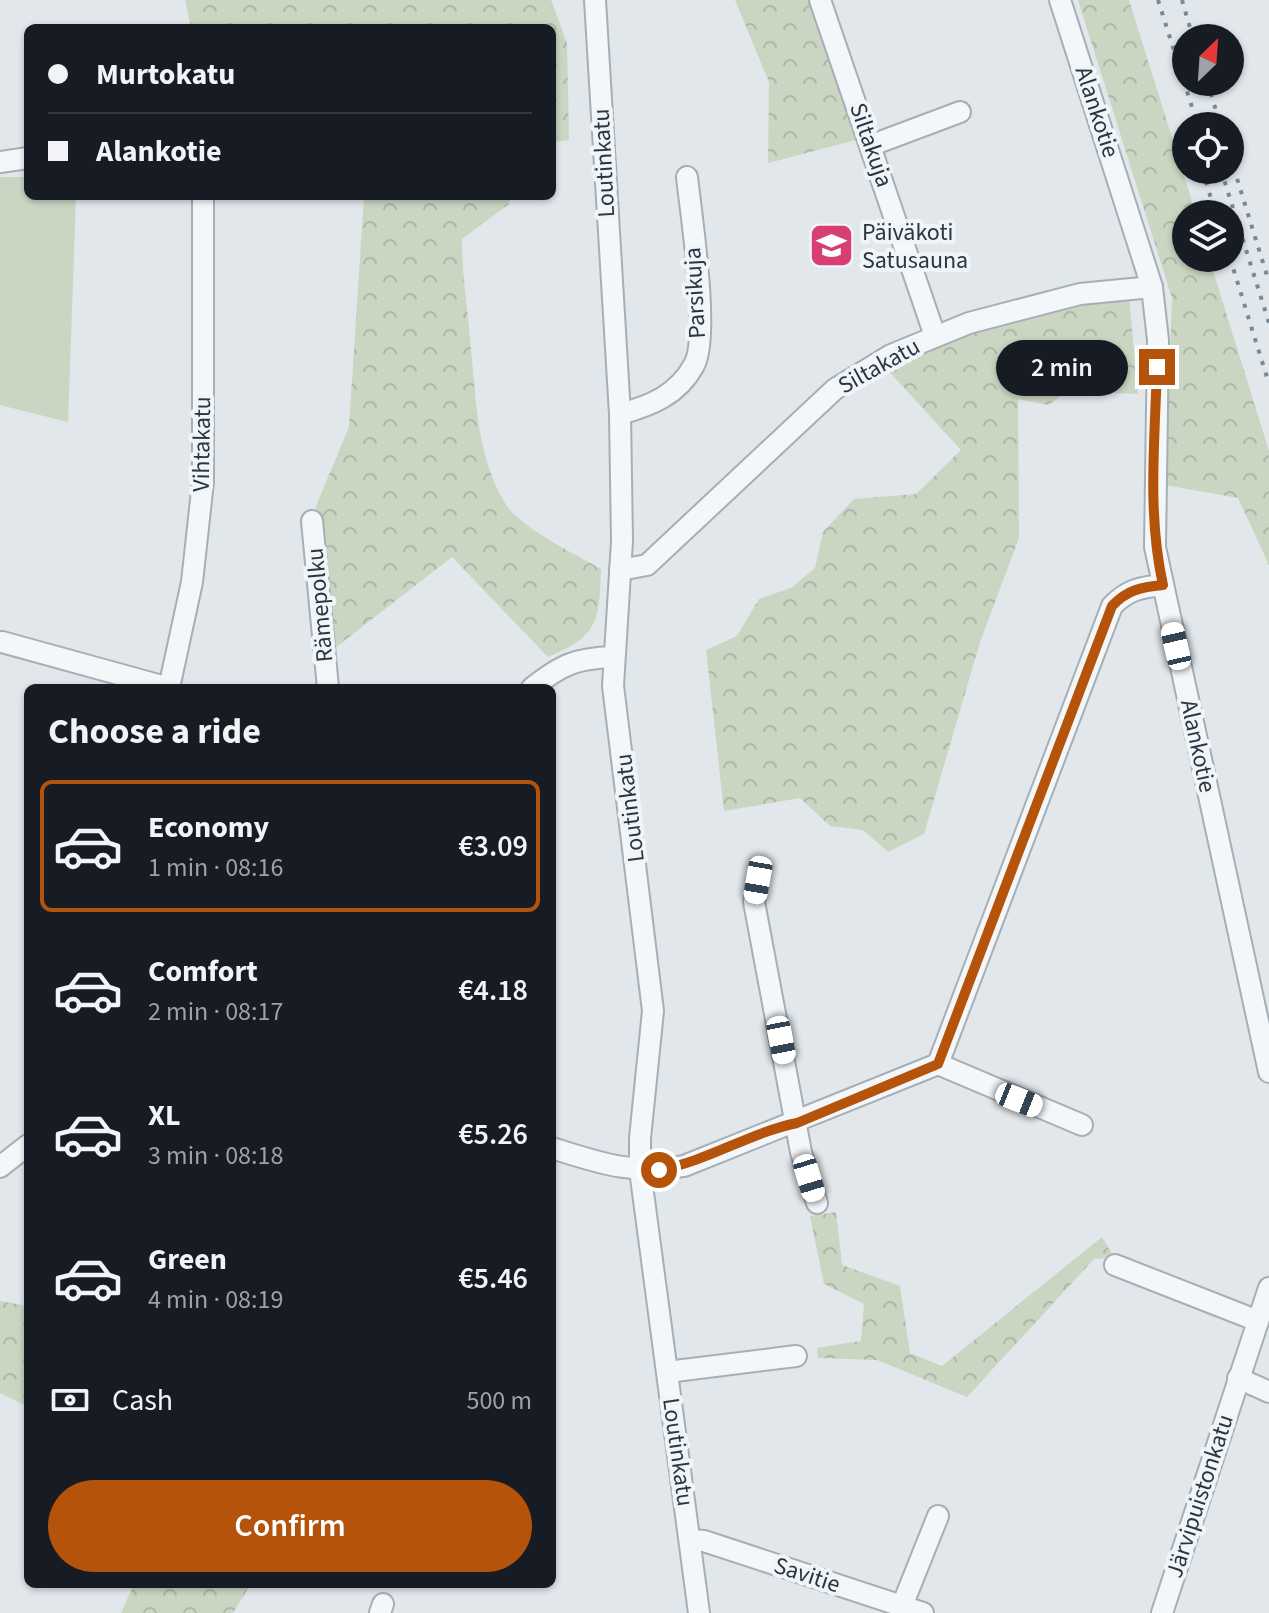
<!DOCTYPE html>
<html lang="en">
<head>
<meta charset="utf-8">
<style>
  body { margin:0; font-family:"Source Sans 3",sans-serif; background:#20242c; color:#f1f3f6; height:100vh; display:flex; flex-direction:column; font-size:30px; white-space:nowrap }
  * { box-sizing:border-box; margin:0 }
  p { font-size:26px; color:#9ea1a6 }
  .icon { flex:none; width:44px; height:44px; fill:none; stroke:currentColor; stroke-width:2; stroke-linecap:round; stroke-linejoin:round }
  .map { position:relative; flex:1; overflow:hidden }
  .panel { position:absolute; left:24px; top:684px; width:532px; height:904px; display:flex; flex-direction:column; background:#171b24; border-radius:12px; box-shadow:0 2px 6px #0004 }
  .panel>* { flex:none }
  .top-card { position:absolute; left:24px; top:24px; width:532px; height:176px; border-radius:12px; box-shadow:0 2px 6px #0004; display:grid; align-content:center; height:176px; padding:0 24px; background:#171b24 }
  .needle { width:52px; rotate:25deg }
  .buttons { position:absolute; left:1172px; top:24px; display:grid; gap:16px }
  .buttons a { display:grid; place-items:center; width:72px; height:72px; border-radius:50%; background:#171b24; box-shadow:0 2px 6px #0004; font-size:40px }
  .end { position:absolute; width:36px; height:36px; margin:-18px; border:10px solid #b45309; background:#fff; box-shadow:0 0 0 4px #fff }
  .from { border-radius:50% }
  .bubble { position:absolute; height:56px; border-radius:28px; background:#171b24; box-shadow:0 2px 6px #0004; font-size:26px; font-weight:600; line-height:56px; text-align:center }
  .car { position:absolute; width:24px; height:48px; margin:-24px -12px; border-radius:10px; box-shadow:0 0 6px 2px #0007; background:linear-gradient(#fff 24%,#345 0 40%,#fff 0 76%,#345 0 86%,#fff 0) }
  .top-card b { display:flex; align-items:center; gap:28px; height:76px; font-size:30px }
  .top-card b+b { border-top:2px solid #363941 }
  .top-card i { width:20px; height:20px; background:#f1f3f6 }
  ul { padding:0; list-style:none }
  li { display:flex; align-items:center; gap:24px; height:132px; margin:0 16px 12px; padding:0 8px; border:4px solid transparent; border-radius:12px }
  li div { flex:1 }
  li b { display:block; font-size:30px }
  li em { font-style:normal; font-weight:600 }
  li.selected { border-color:#b45309 }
  li>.icon { width:72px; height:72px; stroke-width:1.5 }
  h2 { padding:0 24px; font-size:36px; line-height:96px }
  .pay { display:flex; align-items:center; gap:20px; height:88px; padding:0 24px; font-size:30px }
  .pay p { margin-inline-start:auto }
  .primary-button { display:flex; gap:16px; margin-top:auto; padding:16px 24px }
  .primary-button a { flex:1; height:92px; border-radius:48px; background:#b45309; color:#fff; font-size:32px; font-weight:600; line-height:92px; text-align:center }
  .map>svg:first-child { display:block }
  .forest { fill:url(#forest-crowns) }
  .park { fill:#cad5c2 }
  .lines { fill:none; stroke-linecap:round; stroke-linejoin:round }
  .minor-casing { stroke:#a6afb6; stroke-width:24 }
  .minor { stroke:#f4f7f9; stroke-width:20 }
  .rail { stroke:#798995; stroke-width:4; stroke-dasharray:4 8; stroke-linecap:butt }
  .route { stroke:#b45309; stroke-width:10 }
  .labels { text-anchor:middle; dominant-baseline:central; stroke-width:8; stroke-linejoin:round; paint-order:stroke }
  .street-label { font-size:24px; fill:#283744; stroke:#f1f5f8 }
  .poi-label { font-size:24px; fill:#283744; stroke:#f1f5f8; text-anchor:start }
</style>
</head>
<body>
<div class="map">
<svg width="1269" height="1613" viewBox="0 0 1269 1613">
  <defs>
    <pattern id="forest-crowns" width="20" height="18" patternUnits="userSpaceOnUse" patternTransform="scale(2)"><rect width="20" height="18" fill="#cad5c2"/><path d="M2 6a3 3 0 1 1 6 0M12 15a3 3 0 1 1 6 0" fill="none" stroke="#aeb7a8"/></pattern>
  </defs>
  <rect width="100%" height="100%" fill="#e1e7eb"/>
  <g class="forest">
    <path d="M 185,0 L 551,0 L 567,43 L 569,140 L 552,142 L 552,28 L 191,28 Z"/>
    <path d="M 735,0 L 808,0 L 856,140 L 768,163 L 769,82 Z"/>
    <path d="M 1078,0 L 1129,0 L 1196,214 L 1186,214 L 1186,258 L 1209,258 L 1269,451 L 1269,565 L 1238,498 L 1165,485 L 1172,298 Z"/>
    <path d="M 364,196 L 511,196 L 509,204 L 462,239 C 462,277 468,311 471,349 C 476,400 477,457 505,503 C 520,528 575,554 601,569 C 599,621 599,636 548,657 L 452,557 L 331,651 L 316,506 L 349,427 Z"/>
    <path d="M 1113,296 L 1129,296 L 1138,394 L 1068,391 L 1048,405 L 1018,399 L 1019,538 L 980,642 L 924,834 L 888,852 L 863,830 L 830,826 L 800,798 L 724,811 L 706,650 L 737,636 L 759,599 L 793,587 L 815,568 L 823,532 L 854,499 L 916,494 L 961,450 L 884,366 L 940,341 Z"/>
    <path d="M 836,1212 L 842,1265 L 900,1286 L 910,1353 L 942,1366 L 1102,1237 L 1114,1257 L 1094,1259 L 967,1397 L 877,1360 L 818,1358 L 817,1348 L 861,1341 L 864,1304 L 824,1284 L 810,1216 Z"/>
    <path d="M 0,1301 L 28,1306 L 28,1407 L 0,1393 Z"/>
    <path d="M 134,1584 L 251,1584 L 233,1613 L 121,1613 Z"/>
  </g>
  <path class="park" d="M 0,177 L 28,177 L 28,196 L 76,196 L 68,422 L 0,405 Z"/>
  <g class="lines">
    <defs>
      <g id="minor">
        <path d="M 595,0 L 620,414 L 622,541 L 613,686 L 653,1011 L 640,1138 L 640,1170 L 699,1613"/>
        <path d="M 820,0 L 935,336"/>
        <path d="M 1060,0 L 1152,287 L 1158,340 L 1155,547 L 1269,1072"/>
        <path d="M 872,145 L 960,112"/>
        <path d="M 0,162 L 28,158"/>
        <path d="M 620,414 C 650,406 678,395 694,365 C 710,337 691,214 687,177"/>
        <path d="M 312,521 L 328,688"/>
        <path d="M 620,570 L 647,565 L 835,389 L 891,355 L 969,323 L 1080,294 L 1152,287"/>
        <path d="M 2,642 L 169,688"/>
        <path d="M 169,688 L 192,582 L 203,482 L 203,196"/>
        <path d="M 532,688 C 561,665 576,658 613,657"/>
        <path d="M 758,880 L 754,902 L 801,1152 L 817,1203"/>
        <path d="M 938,1064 L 1082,1125"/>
        <path d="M 552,1148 C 600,1163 632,1175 684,1166 L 938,1064 L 1112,606 C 1127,590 1141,587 1163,585"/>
        <path d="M 0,1167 L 28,1145"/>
        <path d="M 1115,1265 L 1258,1321"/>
        <path d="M 667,1372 L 796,1356"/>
        <path d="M 1238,1378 L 1269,1392"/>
        <path d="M 690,1540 L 704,1541 L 923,1613"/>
        <path d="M 902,1606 L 938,1516"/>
        <path d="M 380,1613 L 383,1604"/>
        <path d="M 1162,1613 L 1269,1288"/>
      </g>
    </defs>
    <use href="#minor" class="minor-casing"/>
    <use href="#minor" class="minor"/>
    <g class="rail">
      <path d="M 1158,0 L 1198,126"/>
      <path d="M 1182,0 L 1193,38"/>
      <path d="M 1207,82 L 1221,126"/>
      <path d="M 1230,156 L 1269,282"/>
      <path d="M 1202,170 L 1216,214"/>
      <path d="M 1221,170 L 1269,323"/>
      <path d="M 1230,258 L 1269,384"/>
    </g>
  </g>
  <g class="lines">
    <path class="route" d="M 659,1170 C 708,1161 749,1133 797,1123 L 938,1064 L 1112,606 C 1127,590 1141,587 1163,585 C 1147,513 1155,439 1157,367"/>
  </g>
  <defs>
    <symbol id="school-square" viewBox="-11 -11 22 22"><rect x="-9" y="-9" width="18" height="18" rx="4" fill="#d73f72" stroke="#f1f5f8"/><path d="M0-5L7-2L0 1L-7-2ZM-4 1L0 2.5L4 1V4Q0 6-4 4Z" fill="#fff"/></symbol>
  </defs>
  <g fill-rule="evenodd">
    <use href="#school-square" x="806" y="220" width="51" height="51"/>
  </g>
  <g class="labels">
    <g class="street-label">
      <text transform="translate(1097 112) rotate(72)">Alankotie</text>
      <text transform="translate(871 145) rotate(71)">Siltakuja</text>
      <text transform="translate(604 163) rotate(-93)">Loutinkatu</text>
      <text transform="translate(695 293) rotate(-93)">Parsikuja</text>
      <text transform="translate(879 366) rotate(-29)">Siltakatu</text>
      <text transform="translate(202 444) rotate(-89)">Vihtakatu</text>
      <text transform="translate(320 605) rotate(-95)">Rämepolku</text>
      <text transform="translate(1198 746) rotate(78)">Alankotie</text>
      <text transform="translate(630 808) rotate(-97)">Loutinkatu</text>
      <text transform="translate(678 1452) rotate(82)">Loutinkatu</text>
      <text transform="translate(1200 1496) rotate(-72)">Järvipuistonkatu</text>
      <text transform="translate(807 1575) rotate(18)">Savitie</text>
    </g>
    <g class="poi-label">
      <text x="862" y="232">Päiväkoti<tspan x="862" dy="28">Satusauna</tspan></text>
    </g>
  </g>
</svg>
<div class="buttons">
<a><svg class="needle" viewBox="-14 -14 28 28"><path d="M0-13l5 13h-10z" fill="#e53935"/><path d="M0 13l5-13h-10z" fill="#9ea1a6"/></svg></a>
<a><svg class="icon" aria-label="locate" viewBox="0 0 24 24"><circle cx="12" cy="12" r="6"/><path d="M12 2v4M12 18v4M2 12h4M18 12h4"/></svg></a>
<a><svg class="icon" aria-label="layers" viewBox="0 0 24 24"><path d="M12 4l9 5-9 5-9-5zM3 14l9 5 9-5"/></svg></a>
</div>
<i class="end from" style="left:659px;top:1170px"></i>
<i class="end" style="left:1157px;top:367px"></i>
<div class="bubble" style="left:996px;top:340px;width:132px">2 min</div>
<i class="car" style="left:1176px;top:646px;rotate:347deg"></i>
<i class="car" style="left:758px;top:880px;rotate:190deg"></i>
<i class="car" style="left:781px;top:1040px;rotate:169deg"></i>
<i class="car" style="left:1019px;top:1100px;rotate:112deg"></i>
<i class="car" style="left:809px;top:1178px;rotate:163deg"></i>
<div class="top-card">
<b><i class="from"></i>Murtokatu</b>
<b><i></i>Alankotie</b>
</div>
<section class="panel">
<h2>Choose a ride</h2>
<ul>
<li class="selected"><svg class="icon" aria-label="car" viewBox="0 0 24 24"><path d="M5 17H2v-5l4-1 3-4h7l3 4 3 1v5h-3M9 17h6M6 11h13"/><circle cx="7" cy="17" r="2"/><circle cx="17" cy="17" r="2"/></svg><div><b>Economy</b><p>1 min · 08:16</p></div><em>€3.09</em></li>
<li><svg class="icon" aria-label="car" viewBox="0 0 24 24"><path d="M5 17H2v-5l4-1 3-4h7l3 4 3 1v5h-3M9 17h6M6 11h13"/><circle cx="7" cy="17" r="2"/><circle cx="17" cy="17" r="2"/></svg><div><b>Comfort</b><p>2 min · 08:17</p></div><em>€4.18</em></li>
<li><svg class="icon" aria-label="car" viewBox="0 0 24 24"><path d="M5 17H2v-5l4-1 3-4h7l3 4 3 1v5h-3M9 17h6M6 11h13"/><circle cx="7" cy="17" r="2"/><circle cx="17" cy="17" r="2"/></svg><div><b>XL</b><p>3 min · 08:18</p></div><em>€5.26</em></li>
<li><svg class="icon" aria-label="car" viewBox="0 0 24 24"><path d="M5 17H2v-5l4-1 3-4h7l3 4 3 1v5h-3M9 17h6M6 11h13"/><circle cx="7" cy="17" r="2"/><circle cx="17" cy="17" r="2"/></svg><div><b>Green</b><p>4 min · 08:19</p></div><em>€5.46</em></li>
</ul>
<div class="pay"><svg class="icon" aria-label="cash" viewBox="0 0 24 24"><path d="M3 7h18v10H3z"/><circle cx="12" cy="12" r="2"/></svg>Cash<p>500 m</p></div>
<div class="primary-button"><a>Confirm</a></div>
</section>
</div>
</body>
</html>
